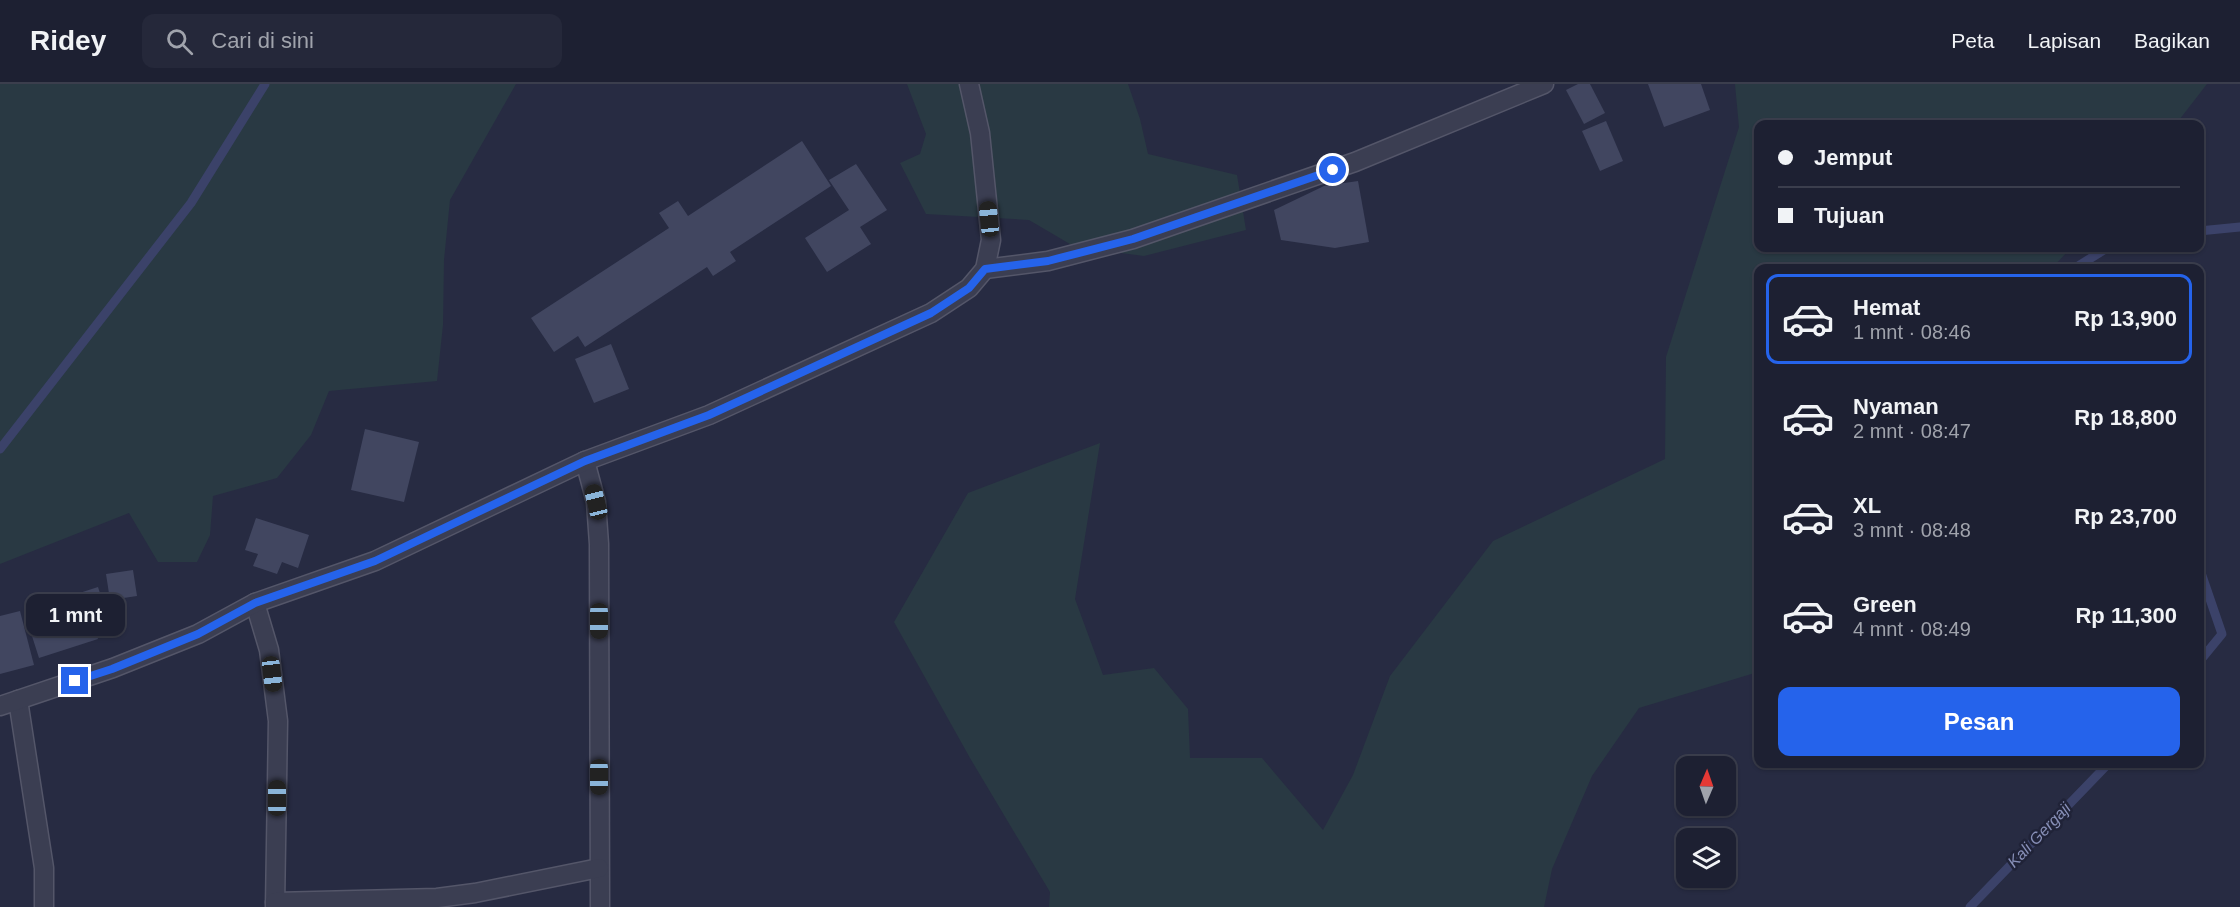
<!DOCTYPE html>
<html lang="id">
<head>
<meta charset="utf-8">
<style>
  body { margin:0; font-family:Helvetica,sans-serif; background:#25283a; color:#f1f3f6; height:100vh; display:flex; flex-direction:column; font-size:22px; white-space:nowrap }
  * { box-sizing:border-box; margin:0 }
  p { font-size:20px; color:#a0a3ac }
  .icon { flex:none; width:33px; height:33px; fill:none; stroke:currentColor; stroke-width:2; stroke-linecap:round; stroke-linejoin:round }
  .map { position:relative; flex:1; overflow:hidden }
  .panel { position:absolute; left:1754px; top:180px; width:450px; height:504px; display:flex; flex-direction:column; background:#1d2032; border-radius:12px; box-shadow:0 2px 4px #0004,0 0 0 2px #3b3e4d }
  .panel>* { flex:none }
  .top-card { position:absolute; left:1754px; top:36px; width:450px; height:132px; border-radius:12px; box-shadow:0 2px 4px #0004,0 0 0 2px #3b3e4d; display:grid; align-content:center; height:132px; padding:0 24px; background:#1d2032 }
  .needle { width:39px; rotate:2deg }
  .controls { position:absolute; left:1676px; top:672px; display:grid; gap:12px }
  .controls a { display:grid; place-items:center; width:60px; height:60px; border-radius:12px; background:#1d2032; box-shadow:0 2px 4px #0004,0 0 0 2px #3b3e4d; font-size:30px }
  .end { position:absolute; width:27px; height:27px; margin:-14px; border:8px solid #2563eb; background:#fff; box-shadow:0 0 0 3px #fff }
  .from { border-radius:50% }
  .bubble { position:absolute; height:42px; border-radius:12px; background:#1d2032; box-shadow:0 2px 4px #0004,0 0 0 2px #3b3e4d; font-size:20px; font-weight:800; line-height:42px; text-align:center }
  .car { position:absolute; width:18px; height:36px; margin:-18px -9px; border-radius:8px; box-shadow:0 0 4px 2px #0007; background:linear-gradient(#222 24%,#8ab4d8 0 40%,#222 0 76%,#8ab4d8 0 86%,#222 0) }
  .top-card b { display:flex; align-items:center; gap:21px; height:57px; font-size:22px }
  .top-card b+b { border-top:2px solid #3b3e4d }
  .top-card i { width:15px; height:15px; background:#f1f3f6 }
  ul { padding:10px 0 0; list-style:none }
  li { display:flex; align-items:center; gap:18px; height:90px; margin:0 12px 9px; padding:0 12px; border:3px solid transparent; border-radius:12px }
  li div { flex:1 }
  li b { display:block; font-size:22px }
  li em { font-style:normal; font-weight:800 }
  li.current { border-color:#2563eb }
  li>.icon { width:54px; height:54px; stroke-width:1.5 }
  .button { display:flex; gap:12px; margin-top:auto; padding:12px 24px }
  .button a { flex:1; height:69px; border-radius:12px; background:#2563eb; color:#fff; font-size:24px; font-weight:800; line-height:69px; text-align:center }
  header { display:flex; align-items:center; gap:36px; box-sizing:border-box; height:84px; padding:0 30px; background:#1d2032; border-bottom:2px solid #3b3e4d }
  header strong { font-size:28px }
  nav { display:flex; gap:33px; margin-inline-start:auto; font-size:21px }
  .search { width:420px; height:54px; background:#25283a; display:flex; align-items:center; gap:15px; box-sizing:border-box; padding:0 21px; border-radius:12px; color:#a0a3ac; font-size:22px }
  .map>svg:first-child { display:block }
  .green { fill:#293943 }
  .lines { fill:none; stroke-linecap:round; stroke-linejoin:round }
  .stream { stroke:#3b4269; stroke-width:9 }
  .building { fill:#414660 }
  .minor-casing { stroke:#545669; stroke-width:21 }
  .minor { stroke:#3b3e52; stroke-width:18 }
  .route { stroke:#2563eb; stroke-width:8 }
  .labels { text-anchor:middle; dominant-baseline:central; stroke-width:5; stroke-linejoin:round; paint-order:stroke }
  .water-label { font-size:16px; font-style:italic; fill:#878fb7; stroke:#202338 }
</style>
</head>
<body>
<header>
<strong>Ridey</strong>
<div class="search"><svg class="icon" aria-label="search" viewBox="0 0 24 24"><circle cx="10" cy="10" r="6"/><path d="M15 15l6 6"/></svg>Cari di sini</div>
<nav><a>Peta</a><a>Lapisan</a><a>Bagikan</a></nav>
</header>
<div class="map">
<svg width="2240" height="823" viewBox="0 0 2240 823">
  <rect width="100%" height="100%" fill="#272b42"/>
  <g class="green">
    <path d="M 0,0 L 516,0 L 450,116 L 444,176 L 443,241 L 437,297 L 329,307 L 311,351 L 277,394 L 213,412 L 210,451 L 197,478 L 158,478 L 129,429 L 0,480 Z"/>
    <path d="M 907,0 L 1128,0 L 1140,35 L 1148,70 L 1237,91 L 1246,146 L 1144,172 L 1075,163 L 1029,136 L 926,130 L 900,79 L 920,70 L 926,50 Z"/>
    <path d="M 1735,0 L 2207,0 L 2176,40 L 1758,40 L 1758,164 L 2071,164 L 2052,184 L 1758,184 L 1758,588 L 1639,624 L 1592,692 L 1552,785 L 1544,823 L 1049,823 L 1050,808 L 970,674 L 894,538 L 968,409 L 1100,359 L 1075,515 L 1103,591 L 1154,584 L 1188,625 L 1190,674 L 1262,674 L 1323,746 L 1353,691 L 1390,592 L 1493,457 L 1665,375 L 1666,273 L 1739,43 Z"/>
  </g>
  <g class="lines">
    <g class="stream">
      <path d="M 2199,147 L 2240,143"/>
      <path d="M 2075,184 L 2107,164"/>
      <path d="M 0,365 L 191,119 L 265,0"/>
      <path d="M 2199,483 L 2222,550 L 2199,578"/>
      <path d="M 1970,823 L 2108,680"/>
    </g>
  </g>
  <g class="building">
    <path d="M 1578,0 L 1590,0 L 1605,29 L 1584,40 L 1566,6 Z"/>
    <path d="M 1648,0 L 1701,0 L 1710,26 L 1664,43 Z"/>
    <path d="M 1606,37 L 1623,77 L 1600,87 L 1582,47 Z"/>
    <path d="M 802,57 L 831,102 L 730,168 L 736,177 L 713,192 L 707,183 L 585,263 L 578,252 L 554,268 L 531,234 L 669,144 L 659,129 L 678,117 L 688,132 Z"/>
    <path d="M 856,80 L 887,126 L 860,143 L 871,160 L 827,188 L 805,154 L 849,126 L 829,96 Z"/>
    <path d="M 1358,97 L 1369,158 L 1335,164 L 1281,156 L 1274,126 L 1324,102 Z"/>
    <path d="M 611,260 L 629,305 L 594,319 L 575,275 Z"/>
    <path d="M 365,345 L 419,358 L 404,418 L 351,406 Z"/>
    <path d="M 256,434 L 309,451 L 298,484 L 282,478 L 277,490 L 253,482 L 258,470 L 245,466 Z"/>
    <path d="M 133,486 L 137,512 L 110,516 L 106,490 Z"/>
    <path d="M 98,503 L 108,534 L 93,540 L 98,555 L 39,574 L 24,527 Z"/>
    <path d="M 20,527 L 34,581 L 0,590 L 0,532 Z"/>
  </g>
  <g class="lines">
    <defs>
      <g id="minor">
        <path d="M 985,185 L 1048,177 L 1133,155 L 1355,78 L 1544,0"/>
        <path d="M 585,377 L 596,418 L 599,460 L 600,823"/>
        <path d="M 255,519 L 269,566 L 278,637 L 275,823"/>
        <path d="M 18,616 L 44,784 L 44,823"/>
        <path d="M 0,622 L 113,584 L 198,550 L 255,519 L 375,477 L 585,377 L 709,331 L 931,229 L 969,204 L 985,185 L 991,156 L 980,49 L 969,0"/>
        <path d="M 275,818 L 437,814 L 475,809 L 599,784"/>
      </g>
    </defs>
    <use href="#minor" class="minor-casing"/>
    <use href="#minor" class="minor"/>
  </g>
  <g class="lines">
    <path class="route" d="M 75,597 L 112,585 L 198,550 L 255,519 L 375,477 L 585,377 L 709,331 L 931,229 L 969,204 L 985,185 L 1048,177 L 1133,155 L 1333,86"/>
  </g>
  <g class="labels">
    <g class="water-label">
      <text transform="translate(2039 751) rotate(-46)">Kali Gergaji</text>
    </g>
  </g>
</svg>
<div class="controls">
<a><svg class="needle" viewBox="-14 -14 28 28"><path d="M0-13l5 13h-10z" fill="#e53935"/><path d="M0 13l5-13h-10z" fill="#a0a3ac"/></svg></a>
<a><svg class="icon" aria-label="layers" viewBox="0 0 24 24"><path d="M12 4l9 5-9 5-9-5zM3 14l9 5 9-5"/></svg></a>
</div>
<i class="end from" style="left:1333px;top:86px"></i>
<i class="end" style="left:75px;top:597px"></i>
<div class="bubble" style="left:26px;top:510px;width:99px">1 mnt</div>
<i class="car" style="left:989px;top:135px;rotate:354deg"></i>
<i class="car" style="left:596px;top:418px;rotate:346deg"></i>
<i class="car" style="left:599px;top:537px;rotate:180deg"></i>
<i class="car" style="left:272px;top:590px;rotate:173deg"></i>
<i class="car" style="left:599px;top:693px;rotate:180deg"></i>
<i class="car" style="left:277px;top:714px;rotate:0deg"></i>
<div class="top-card">
<b><i class="from"></i>Jemput</b>
<b><i></i>Tujuan</b>
</div>
<section class="panel">
<ul>
<li class="current"><svg class="icon" aria-label="car" viewBox="0 0 24 24"><path d="M5 17H2v-5l4-1 3-4h7l3 4 3 1v5h-3M9 17h6M6 11h13"/><circle cx="7" cy="17" r="2"/><circle cx="17" cy="17" r="2"/></svg><div><b>Hemat</b><p>1 mnt · 08:46</p></div><em>Rp 13,900</em></li>
<li><svg class="icon" aria-label="car" viewBox="0 0 24 24"><path d="M5 17H2v-5l4-1 3-4h7l3 4 3 1v5h-3M9 17h6M6 11h13"/><circle cx="7" cy="17" r="2"/><circle cx="17" cy="17" r="2"/></svg><div><b>Nyaman</b><p>2 mnt · 08:47</p></div><em>Rp 18,800</em></li>
<li><svg class="icon" aria-label="car" viewBox="0 0 24 24"><path d="M5 17H2v-5l4-1 3-4h7l3 4 3 1v5h-3M9 17h6M6 11h13"/><circle cx="7" cy="17" r="2"/><circle cx="17" cy="17" r="2"/></svg><div><b>XL</b><p>3 mnt · 08:48</p></div><em>Rp 23,700</em></li>
<li><svg class="icon" aria-label="car" viewBox="0 0 24 24"><path d="M5 17H2v-5l4-1 3-4h7l3 4 3 1v5h-3M9 17h6M6 11h13"/><circle cx="7" cy="17" r="2"/><circle cx="17" cy="17" r="2"/></svg><div><b>Green</b><p>4 mnt · 08:49</p></div><em>Rp 11,300</em></li>
</ul>
<div class="button"><a>Pesan</a></div>
</section>
</div>
</body>
</html>
